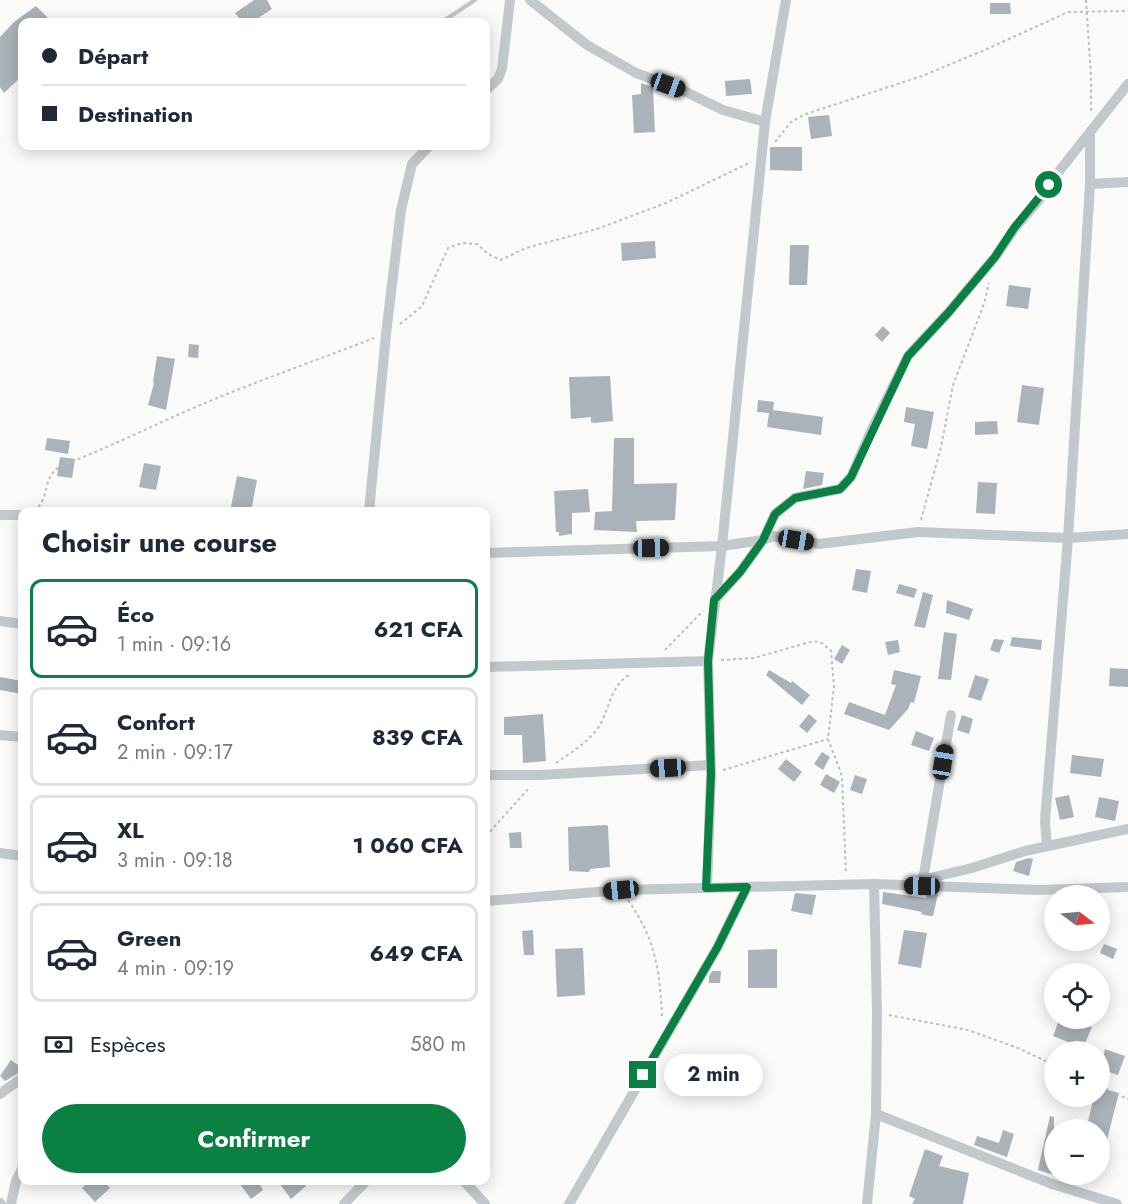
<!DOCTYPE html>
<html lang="fr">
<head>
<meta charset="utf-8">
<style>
  body { margin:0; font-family:Jost,sans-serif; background:#f2f2f3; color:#1f2937; height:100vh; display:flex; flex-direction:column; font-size:22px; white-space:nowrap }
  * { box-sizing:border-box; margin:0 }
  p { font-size:20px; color:#747a83 }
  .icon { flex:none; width:33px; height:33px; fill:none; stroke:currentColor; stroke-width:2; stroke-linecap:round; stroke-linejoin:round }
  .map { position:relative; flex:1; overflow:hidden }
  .drawer { position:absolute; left:18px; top:507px; width:472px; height:678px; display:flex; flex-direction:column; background:#fff; border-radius:12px; box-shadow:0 3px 15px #0003 }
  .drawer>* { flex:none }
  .banner { position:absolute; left:18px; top:18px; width:472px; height:132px; border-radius:12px; box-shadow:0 3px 15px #0003; display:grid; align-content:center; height:132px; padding:0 24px; background:#fff }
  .needle { width:39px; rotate:106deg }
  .controls { position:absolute; left:1044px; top:885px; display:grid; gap:12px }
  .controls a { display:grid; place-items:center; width:66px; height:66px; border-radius:50%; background:#fff; box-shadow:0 3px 15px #0003; font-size:30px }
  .end { position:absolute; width:27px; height:27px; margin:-14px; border:8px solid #0b8043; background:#fff; box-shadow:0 0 0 3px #fff }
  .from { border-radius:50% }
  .bubble { position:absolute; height:42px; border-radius:21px; background:#fff; box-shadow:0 3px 15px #0003; font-size:20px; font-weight:700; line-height:42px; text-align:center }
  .car { position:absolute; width:18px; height:36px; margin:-18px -9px; border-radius:8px; box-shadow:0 0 4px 2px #0007; background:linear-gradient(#222 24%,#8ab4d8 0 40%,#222 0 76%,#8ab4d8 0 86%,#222 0) }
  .banner b { display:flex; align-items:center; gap:21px; height:57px; font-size:22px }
  .banner b+b { border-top:2px solid #e0e1e3 }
  .banner i { width:15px; height:15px; background:#1f2937 }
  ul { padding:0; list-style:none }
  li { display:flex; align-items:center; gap:18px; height:99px; margin:0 12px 9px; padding:0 12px; border:3px solid #e0e1e3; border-radius:12px }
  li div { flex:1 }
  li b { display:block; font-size:22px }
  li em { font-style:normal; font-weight:700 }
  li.active { border-color:#0b8043 }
  li>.icon { width:54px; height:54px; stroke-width:1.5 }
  h2 { padding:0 24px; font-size:27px; line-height:72px }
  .pay { display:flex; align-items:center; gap:15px; height:66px; padding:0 24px; font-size:22px }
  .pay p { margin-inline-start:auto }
  .button { display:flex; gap:12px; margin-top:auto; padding:12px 24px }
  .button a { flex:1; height:69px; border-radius:36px; background:#0b8043; color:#fff; font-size:24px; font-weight:700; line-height:69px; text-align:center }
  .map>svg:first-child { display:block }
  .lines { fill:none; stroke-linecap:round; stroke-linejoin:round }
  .stream { stroke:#bbc7cb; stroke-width:4 }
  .building { fill:#aab3b9 }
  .path { stroke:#bbbfc2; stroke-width:2; stroke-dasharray:3 3; stroke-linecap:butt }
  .street { stroke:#c3c8cc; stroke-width:10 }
  .route { stroke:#0b8043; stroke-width:8 }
</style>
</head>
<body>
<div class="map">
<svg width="1128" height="1204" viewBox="0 0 1128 1204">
  <rect width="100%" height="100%" fill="#fafaf8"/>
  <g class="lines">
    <path class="stream" d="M 442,22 L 475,0"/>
  </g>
  <g class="building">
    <path d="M 254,0 L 267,0 L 272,9 L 252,22 L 242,22 L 235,13 Z"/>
    <path d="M 990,3 L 1010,3 L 1011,14 L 990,14 Z"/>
    <path d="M 36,6 L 52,22 L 22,22 L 22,76 L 4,93 L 0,87 L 0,37 L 14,22 Z"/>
    <path d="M 750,79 L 752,94 L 726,96 L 725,81 Z"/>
    <path d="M 641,83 L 655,88 L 655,90 L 653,90 L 655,132 L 634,133 L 632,95 L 641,94 Z"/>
    <path d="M 829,115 L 832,136 L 811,139 L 808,117 Z"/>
    <path d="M 770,147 L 802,147 L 802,171 L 770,170 Z"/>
    <path d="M 655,241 L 656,258 L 622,261 L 621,243 Z"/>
    <path d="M 790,245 L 809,245 L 807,285 L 789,285 Z"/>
    <path d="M 1009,285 L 1031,288 L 1028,309 L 1006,306 Z"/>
    <path d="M 883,326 L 890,333 L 882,342 L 875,335 Z"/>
    <path d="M 189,344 L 199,345 L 198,358 L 188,357 Z"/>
    <path d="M 157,356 L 175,359 L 166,410 L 148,405 L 154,383 L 153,382 Z"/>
    <path d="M 610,376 L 613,421 L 594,423 L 591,422 L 591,417 L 571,419 L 569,377 Z"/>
    <path d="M 1022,385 L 1044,388 L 1039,425 L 1017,422 Z"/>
    <path d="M 758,400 L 774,402 L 773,410 L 823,417 L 821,435 L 767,427 L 769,413 L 757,412 Z"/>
    <path d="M 906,407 L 934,412 L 927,449 L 911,446 L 915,424 L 904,422 Z"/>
    <path d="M 997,421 L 998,434 L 975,435 L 975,422 Z"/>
    <path d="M 47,438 L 70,441 L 68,454 L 45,450 Z"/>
    <path d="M 614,438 L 634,438 L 634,484 L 677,483 L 675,520 L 636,521 L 637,532 L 594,530 L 595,512 L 612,511 Z"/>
    <path d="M 60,457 L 75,459 L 72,478 L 57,476 Z"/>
    <path d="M 144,463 L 161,466 L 156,490 L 139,487 Z"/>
    <path d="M 806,471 L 824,473 L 822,485 L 803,489 Z"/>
    <path d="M 237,476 L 257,480 L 251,512 L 230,512 Z"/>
    <path d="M 978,482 L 997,483 L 995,514 L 976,513 Z"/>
    <path d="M 588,489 L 590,512 L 572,513 L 572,534 L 559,536 L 559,532 L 556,532 L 554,491 Z"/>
    <path d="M 856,569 L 871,571 L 867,593 L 852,590 Z"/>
    <path d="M 899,584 L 917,589 L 914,598 L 896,593 Z"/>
    <path d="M 923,592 L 933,595 L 925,628 L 914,626 Z"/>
    <path d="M 947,600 L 973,609 L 969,620 L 946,613 Z"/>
    <path d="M 944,632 L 957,634 L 951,680 L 938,679 Z"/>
    <path d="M 1012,637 L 1042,640 L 1041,650 L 1010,646 Z"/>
    <path d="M 994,639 L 1004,640 L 999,653 L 990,650 Z"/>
    <path d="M 898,640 L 900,652 L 888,655 L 885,642 Z"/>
    <path d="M 842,645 L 850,650 L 842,664 L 834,659 Z"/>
    <path d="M 1110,668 L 1128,669 L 1128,687 L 1109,686 Z"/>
    <path d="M 769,670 L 791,683 L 792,681 L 810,695 L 802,705 L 766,675 Z"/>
    <path d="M 894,670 L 921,676 L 914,703 L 911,702 L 908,709 L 889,730 L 844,714 L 849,702 L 885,715 L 896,685 L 891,684 Z"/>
    <path d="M 975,675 L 989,679 L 981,701 L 968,697 Z"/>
    <path d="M 0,677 L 22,681 L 22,694 L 0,690 Z"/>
    <path d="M 543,714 L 546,761 L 523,763 L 522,735 L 504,735 L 504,717 Z"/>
    <path d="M 809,714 L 817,721 L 807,733 L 799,726 Z"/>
    <path d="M 962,715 L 973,719 L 969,734 L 957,730 Z"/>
    <path d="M 916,731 L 934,738 L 929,751 L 911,745 Z"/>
    <path d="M 822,752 L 830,757 L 823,770 L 814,764 Z"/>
    <path d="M 1072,755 L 1104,759 L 1101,777 L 1070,773 Z"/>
    <path d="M 786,759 L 802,772 L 794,782 L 778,769 Z"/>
    <path d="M 826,774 L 840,782 L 834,793 L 820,785 Z"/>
    <path d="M 855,775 L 867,779 L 862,794 L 850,790 Z"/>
    <path d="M 1069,795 L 1074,817 L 1060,820 L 1055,798 Z"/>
    <path d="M 1099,797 L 1119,801 L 1115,821 L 1095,817 Z"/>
    <path d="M 606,825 L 608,826 L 610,867 L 590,869 L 589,872 L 569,871 L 568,827 Z"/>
    <path d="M 521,832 L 522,848 L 510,848 L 509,833 Z"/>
    <path d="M 1029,858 L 1033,859 L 1029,876 L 1013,871 L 1016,862 Z"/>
    <path d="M 883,892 L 926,898 L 927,893 L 938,894 L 933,916 L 929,916 L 921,914 L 922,912 L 882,904 Z"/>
    <path d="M 795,893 L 816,895 L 812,915 L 791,911 Z"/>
    <path d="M 533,930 L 534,955 L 524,955 L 522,931 Z"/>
    <path d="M 904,930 L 927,933 L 921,968 L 898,964 Z"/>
    <path d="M 1104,944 L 1117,949 L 1113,959 L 1100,953 Z"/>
    <path d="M 583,948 L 585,995 L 557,997 L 555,949 Z"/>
    <path d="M 777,949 L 777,988 L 748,988 L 748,950 Z"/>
    <path d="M 712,971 L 721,971 L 720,983 L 709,983 L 709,976 Z"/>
    <path d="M 1060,1018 L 1069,1018 L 1092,1027 L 1083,1048 L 1053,1036 Z"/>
    <path d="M 1105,1049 L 1125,1056 L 1118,1075 L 1100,1069 Z"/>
    <path d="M 11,1060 L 22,1068 L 22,1071 L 5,1081 L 0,1076 Z"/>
    <path d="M 1100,1088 L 1119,1093 L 1103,1155 L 1100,1154 L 1100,1130 L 1086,1130 L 1094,1096 L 1100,1096 Z"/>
    <path d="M 1050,1116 L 1054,1117 L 1054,1175 L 1038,1170 Z"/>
    <path d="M 1003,1130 L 1014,1134 L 1007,1157 L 974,1145 L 977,1136 L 999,1143 Z"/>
    <path d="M 925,1149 L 943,1156 L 939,1166 L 969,1173 L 963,1204 L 912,1204 L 915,1199 L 909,1196 Z"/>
    <path d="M 90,1180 L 103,1180 L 110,1188 L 95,1202 L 82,1188 Z"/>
    <path d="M 237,1180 L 257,1180 L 263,1190 L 251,1199 Z"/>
    <path d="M 277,1180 L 301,1180 L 306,1186 L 291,1199 Z"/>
  </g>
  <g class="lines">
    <g class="path">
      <path d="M 1086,0 L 1091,77 L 1091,111"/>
      <path d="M 775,142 L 791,122 L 803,115 L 922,76 L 987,49 L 1068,12 L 1128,11"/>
      <path d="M 400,324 L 422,306 L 448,248 L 462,243 L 477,244 L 488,254 L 501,260 L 526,248 L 597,229 L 666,203 L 751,162"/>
      <path d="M 34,511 C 51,498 41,477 61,466 C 102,450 142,431 182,413 C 245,385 310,363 374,338"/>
      <path d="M 921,520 L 941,447 L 953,385 L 984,304 L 989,283"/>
      <path d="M 665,650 L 703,611"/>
      <path d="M 721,660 L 754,658 L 814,641 L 822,643 L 831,651 L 834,686 L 828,739 L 842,776 L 846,874"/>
      <path d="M 556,763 C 573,751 591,741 601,723 C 610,706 611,686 629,675"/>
      <path d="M 723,770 L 828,739"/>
      <path d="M 486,836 L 530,787"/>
      <path d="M 628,900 C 656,940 660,971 662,1019"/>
      <path d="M 889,1015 L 968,1030 L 1018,1048 L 1054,1065"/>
      <path d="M 1100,1086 L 1128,1099"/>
    </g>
    <g class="street">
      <path d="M 530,0 L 587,45 L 636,73 L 684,91 L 723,110 L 765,122"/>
      <path d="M 486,90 L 498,79 L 502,69 L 510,0"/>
      <path d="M 1090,184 L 1128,182"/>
      <path d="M 369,512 L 386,334 L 401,210 L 412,164 L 429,146"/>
      <path d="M 0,515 L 22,515"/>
      <path d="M 486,553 L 722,546 L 763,540 L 773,536 L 819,544 L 918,532 L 1068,538 L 1128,534"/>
      <path d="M 715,600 L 740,572 L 763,540 L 775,514 L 795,498 L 840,489 L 851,477 L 871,431 L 908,356 L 948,313 L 995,257 L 1015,228 L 1039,200 L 1060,170 L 1128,84"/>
      <path d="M 0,621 L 22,624"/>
      <path d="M 486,667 L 708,661"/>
      <path d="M 0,735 L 22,737"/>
      <path d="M 486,775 L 540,775 L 710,765"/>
      <path d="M 1047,846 L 1045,821 L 1068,538 L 1090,184 L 1090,133"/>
      <path d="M 0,853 L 22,856"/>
      <path d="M 913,882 L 972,868 L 1025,851 L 1128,829"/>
      <path d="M 922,886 L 951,715"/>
      <path d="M 707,888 L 711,774 L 708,661 L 722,546 L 765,122 L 786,0"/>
      <path d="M 486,901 L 621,890 L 874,884 L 1040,890 L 1128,887"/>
      <path d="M 0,1094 L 22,1078"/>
      <path d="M 876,1114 L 1052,1184 L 1117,1204"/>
      <path d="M 463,1180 L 485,1204"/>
      <path d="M 0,1203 L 1,1204"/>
      <path d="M 11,1204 L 16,1181 L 22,1169"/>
      <path d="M 344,1204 L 367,1180"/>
      <path d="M 569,1204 L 717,948 L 747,887"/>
      <path d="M 867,1204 L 876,1114 L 877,1013 L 874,884"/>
    </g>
  </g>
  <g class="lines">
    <path class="route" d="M 643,1075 L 717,948 L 747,887 L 706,888 L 711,774 L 708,661 L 714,600 L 740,572 L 763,540 L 775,514 L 795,498 L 840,489 L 851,477 L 908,356 L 948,313 L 995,257 L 1014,228 L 1049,185"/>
  </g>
</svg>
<div class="controls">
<a><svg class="needle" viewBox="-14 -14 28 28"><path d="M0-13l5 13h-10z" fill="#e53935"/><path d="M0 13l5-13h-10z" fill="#747a83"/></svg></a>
<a><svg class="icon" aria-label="locate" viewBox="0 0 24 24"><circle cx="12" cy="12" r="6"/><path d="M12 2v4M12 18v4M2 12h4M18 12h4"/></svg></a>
<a>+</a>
<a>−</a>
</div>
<i class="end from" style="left:1049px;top:185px"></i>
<i class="end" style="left:643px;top:1075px"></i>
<div class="bubble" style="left:664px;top:1054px;width:99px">2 min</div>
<i class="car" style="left:668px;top:85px;rotate:110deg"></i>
<i class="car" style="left:796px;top:540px;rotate:99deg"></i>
<i class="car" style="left:651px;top:548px;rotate:89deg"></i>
<i class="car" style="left:943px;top:762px;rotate:9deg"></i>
<i class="car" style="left:668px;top:768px;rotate:267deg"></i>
<i class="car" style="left:922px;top:886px;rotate:271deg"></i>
<i class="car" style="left:621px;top:890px;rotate:264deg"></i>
<div class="banner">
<b><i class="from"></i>Départ</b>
<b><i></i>Destination</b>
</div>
<section class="drawer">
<h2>Choisir une course</h2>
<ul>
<li class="active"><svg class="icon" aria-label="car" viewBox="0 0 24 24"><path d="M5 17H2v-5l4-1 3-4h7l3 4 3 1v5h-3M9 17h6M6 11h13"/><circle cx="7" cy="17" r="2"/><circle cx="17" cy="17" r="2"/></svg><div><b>Éco</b><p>1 min · 09:16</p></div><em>621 CFA</em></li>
<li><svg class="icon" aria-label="car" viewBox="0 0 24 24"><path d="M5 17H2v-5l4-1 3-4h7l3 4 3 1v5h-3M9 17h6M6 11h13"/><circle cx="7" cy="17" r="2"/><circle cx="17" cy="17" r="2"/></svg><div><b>Confort</b><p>2 min · 09:17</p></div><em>839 CFA</em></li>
<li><svg class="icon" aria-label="car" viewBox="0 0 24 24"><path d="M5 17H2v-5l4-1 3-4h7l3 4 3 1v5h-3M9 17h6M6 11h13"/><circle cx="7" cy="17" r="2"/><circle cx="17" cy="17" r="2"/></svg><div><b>XL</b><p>3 min · 09:18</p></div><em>1 060 CFA</em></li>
<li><svg class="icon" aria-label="car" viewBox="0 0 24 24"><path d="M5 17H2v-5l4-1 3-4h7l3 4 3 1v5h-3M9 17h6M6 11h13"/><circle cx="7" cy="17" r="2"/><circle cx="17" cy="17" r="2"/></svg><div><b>Green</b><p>4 min · 09:19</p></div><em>649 CFA</em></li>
</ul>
<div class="pay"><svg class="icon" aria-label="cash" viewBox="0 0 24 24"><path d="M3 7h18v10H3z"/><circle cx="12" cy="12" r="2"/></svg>Espèces<p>580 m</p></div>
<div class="button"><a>Confirmer</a></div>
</section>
</div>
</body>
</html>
